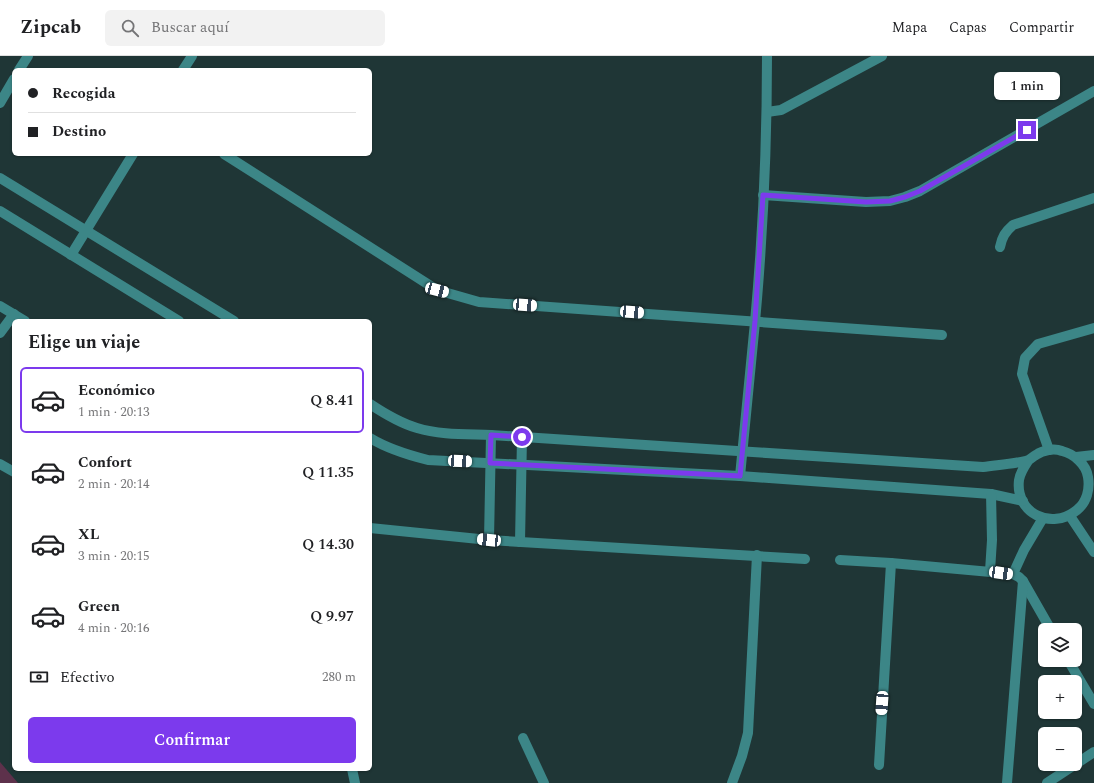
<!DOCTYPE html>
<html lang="es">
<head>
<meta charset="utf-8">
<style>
  body { margin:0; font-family:Spectral,serif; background:#f2f2f2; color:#202124; height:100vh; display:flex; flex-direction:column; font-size:15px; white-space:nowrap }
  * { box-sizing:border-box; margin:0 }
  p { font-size:13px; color:#757577 }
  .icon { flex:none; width:22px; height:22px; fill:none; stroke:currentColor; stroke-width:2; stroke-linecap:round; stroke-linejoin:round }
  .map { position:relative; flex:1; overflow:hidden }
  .side { position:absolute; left:12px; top:263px; width:360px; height:452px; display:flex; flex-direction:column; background:#fff; border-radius:6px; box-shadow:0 1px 3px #0004 }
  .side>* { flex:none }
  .banner { position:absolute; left:12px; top:12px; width:360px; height:88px; border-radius:6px; box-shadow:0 1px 3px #0004; display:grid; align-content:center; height:88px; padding:0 16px; background:#fff }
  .fabs { position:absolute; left:1038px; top:567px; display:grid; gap:8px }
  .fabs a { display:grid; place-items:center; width:44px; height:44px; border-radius:6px; background:#fff; box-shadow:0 1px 3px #0004; font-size:20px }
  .end { position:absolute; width:18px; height:18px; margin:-9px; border:5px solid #7c3aed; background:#fff; box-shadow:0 0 0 2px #fff }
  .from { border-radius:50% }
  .bubble { position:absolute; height:28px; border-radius:6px; background:#fff; box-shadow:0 1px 3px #0004; font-size:13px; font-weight:600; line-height:28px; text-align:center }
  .car { position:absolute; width:12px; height:24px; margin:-12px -6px; border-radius:5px; box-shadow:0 0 3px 1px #0007; background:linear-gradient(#fff 24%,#345 0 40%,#fff 0 76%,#345 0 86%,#fff 0) }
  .banner b { display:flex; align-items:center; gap:14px; height:38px; font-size:15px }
  .banner b+b { border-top:1px solid #e0e0e0 }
  .banner i { width:10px; height:10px; background:#202124 }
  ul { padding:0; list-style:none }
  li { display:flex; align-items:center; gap:12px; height:66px; margin:0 8px 6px; padding:0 8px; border:2px solid transparent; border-radius:6px }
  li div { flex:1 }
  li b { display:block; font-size:15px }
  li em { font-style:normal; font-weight:600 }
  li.active { border-color:#7c3aed }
  li>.icon { width:36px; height:36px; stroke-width:1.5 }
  h2 { padding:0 16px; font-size:18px; line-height:48px }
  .pay { display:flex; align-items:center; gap:10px; height:44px; padding:0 16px; font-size:15px }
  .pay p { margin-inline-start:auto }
  .cta { display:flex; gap:8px; margin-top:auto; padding:8px 16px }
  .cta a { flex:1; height:46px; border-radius:6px; background:#7c3aed; color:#fff; font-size:16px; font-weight:600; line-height:46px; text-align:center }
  header { display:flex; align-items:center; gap:24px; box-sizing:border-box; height:56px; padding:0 20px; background:#fff; border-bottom:1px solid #e0e0e0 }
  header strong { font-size:19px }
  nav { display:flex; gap:22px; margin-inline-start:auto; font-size:14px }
  .search { width:280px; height:36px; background:#f2f2f2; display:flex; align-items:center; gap:10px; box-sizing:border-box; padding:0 14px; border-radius:6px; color:#757577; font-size:15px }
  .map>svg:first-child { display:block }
  .green { fill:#5d314b }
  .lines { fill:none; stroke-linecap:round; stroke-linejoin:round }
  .minor { stroke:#3c8687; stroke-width:10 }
  .route { stroke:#7c3aed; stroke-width:5 }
</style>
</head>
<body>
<header>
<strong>Zipcab</strong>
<div class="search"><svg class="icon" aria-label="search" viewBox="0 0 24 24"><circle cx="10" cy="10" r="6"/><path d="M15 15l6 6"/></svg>Buscar aquí</div>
<nav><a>Mapa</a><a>Capas</a><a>Compartir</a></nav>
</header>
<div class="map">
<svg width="1094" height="727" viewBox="0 0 1094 727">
  <rect width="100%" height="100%" fill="#1f3636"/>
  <path class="green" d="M 0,706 L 18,727 L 0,727 Z"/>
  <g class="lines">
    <g class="minor">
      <path d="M 19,14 L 28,0"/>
      <path d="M 183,14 L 192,0"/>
      <path d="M 0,47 L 14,23"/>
      <path d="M 767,56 L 781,54 L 882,0"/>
      <path d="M 224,98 L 437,234 L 479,246 L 942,279"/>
      <path d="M 0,122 L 234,265"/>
      <path d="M 763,139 L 866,146 L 890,145 L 905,141 L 920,135 L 1094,35"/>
      <path d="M 0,155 L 179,265"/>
      <path d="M 1000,191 C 1002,181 1005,176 1013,169 L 1094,142"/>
      <path d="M 71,199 L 133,98"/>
      <path d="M 0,250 L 25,265"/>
      <path d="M 0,277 L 14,258"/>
      <path d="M 370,348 C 385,358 400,367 417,372 C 440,379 467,378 491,379 L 983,411 C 997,409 1012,408 1025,405 C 1029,405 1032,401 1036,399 C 1043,394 1054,392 1062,395 C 1074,398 1086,408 1088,421 C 1090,433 1087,446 1077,454 C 1051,475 1015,457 1019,424 C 1020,417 1024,411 1028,405"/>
      <path d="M 370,382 C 388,393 408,399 428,404 L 740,420 L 991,438 L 1023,445"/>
      <path d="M 1049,394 L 1022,318 L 1025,302 L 1038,288 L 1094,272"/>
      <path d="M 1076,401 L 1094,399"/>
      <path d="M 0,408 L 14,416"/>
      <path d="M 740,420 C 745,369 750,317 755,266 C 763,178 767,89 767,0"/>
      <path d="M 1070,460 L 1094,496"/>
      <path d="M 370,472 L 489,484 L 805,503"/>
      <path d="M 489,484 L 491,379"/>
      <path d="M 520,486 L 522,381"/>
      <path d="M 840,504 L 891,507 L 1013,518 L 1019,521 L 1023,525 L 1051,574"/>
      <path d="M 990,515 L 992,484 L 991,438"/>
      <path d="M 1013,518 L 1024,494 L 1043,462"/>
      <path d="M 1068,604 L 1094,648"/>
      <path d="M 523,682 L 544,727"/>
      <path d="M 879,709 L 891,507"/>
      <path d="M 352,713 L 355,727"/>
      <path d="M 732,727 L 742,700 L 748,677 L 757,499"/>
      <path d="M 1007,727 L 1023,525"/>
      <path d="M 1047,727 L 1094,696"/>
    </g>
  </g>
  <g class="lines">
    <path class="route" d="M 522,381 L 491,379 L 490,407 L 740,420 L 755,265 L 763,139 L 866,146 L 890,145 L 905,141 L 920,135 L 1027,74"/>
  </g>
</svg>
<div class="fabs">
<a><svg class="icon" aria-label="layers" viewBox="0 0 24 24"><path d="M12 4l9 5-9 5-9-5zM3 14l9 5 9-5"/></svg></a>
<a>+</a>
<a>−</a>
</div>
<i class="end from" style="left:522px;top:381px"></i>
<i class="end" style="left:1027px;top:74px"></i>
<div class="bubble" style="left:994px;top:16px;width:66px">1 min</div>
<i class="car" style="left:437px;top:234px;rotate:105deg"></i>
<i class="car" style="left:525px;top:249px;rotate:94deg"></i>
<i class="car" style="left:632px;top:256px;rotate:94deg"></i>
<i class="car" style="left:460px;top:405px;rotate:93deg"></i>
<i class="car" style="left:489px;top:484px;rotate:276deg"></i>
<i class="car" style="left:1001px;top:517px;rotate:98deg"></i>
<i class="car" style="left:882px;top:647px;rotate:184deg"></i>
<div class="banner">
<b><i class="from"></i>Recogida</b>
<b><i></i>Destino</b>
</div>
<section class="side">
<h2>Elige un viaje</h2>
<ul>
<li class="active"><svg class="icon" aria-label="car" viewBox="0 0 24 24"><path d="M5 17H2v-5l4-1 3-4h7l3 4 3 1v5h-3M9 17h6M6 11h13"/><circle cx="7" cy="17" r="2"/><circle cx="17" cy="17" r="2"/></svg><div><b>Económico</b><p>1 min · 20:13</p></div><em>Q 8.41</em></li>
<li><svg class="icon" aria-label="car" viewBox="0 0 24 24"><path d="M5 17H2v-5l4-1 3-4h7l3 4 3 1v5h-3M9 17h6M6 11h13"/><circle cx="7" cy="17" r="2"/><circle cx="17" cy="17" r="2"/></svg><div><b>Confort</b><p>2 min · 20:14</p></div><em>Q 11.35</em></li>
<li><svg class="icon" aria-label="car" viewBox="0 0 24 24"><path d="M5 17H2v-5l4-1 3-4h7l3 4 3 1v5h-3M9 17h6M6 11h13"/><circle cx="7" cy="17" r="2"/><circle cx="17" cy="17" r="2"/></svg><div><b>XL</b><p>3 min · 20:15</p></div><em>Q 14.30</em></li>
<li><svg class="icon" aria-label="car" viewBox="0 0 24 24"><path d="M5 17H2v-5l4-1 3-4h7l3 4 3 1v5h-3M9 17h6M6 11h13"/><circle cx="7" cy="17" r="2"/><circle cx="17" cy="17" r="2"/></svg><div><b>Green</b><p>4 min · 20:16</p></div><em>Q 9.97</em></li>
</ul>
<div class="pay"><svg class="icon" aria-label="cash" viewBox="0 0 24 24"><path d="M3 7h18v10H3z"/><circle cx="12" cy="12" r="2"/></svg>Efectivo<p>280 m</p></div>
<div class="cta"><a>Confirmar</a></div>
</section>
</div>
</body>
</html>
